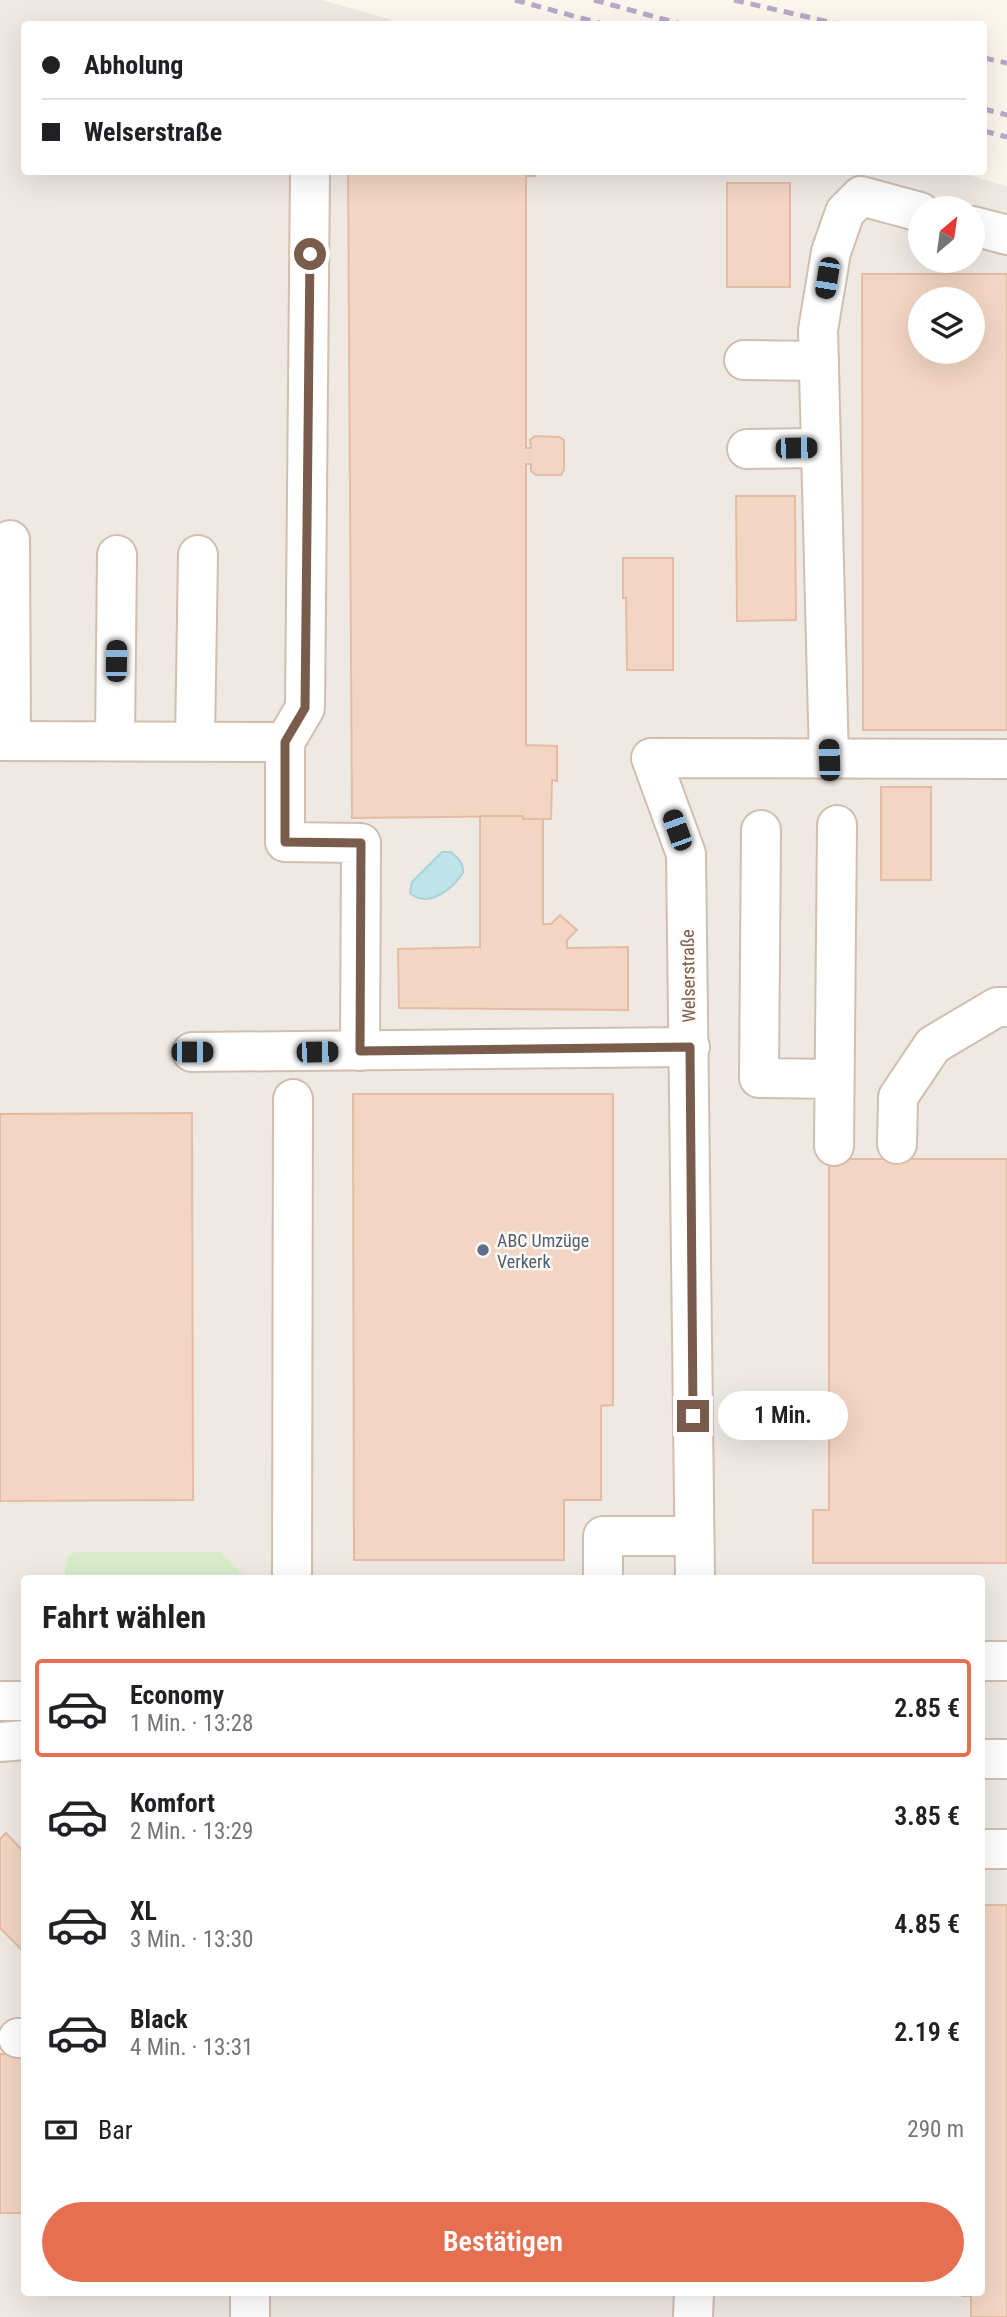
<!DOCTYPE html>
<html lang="de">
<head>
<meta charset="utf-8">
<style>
  body { margin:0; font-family:"Roboto Condensed",sans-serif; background:#f2f2f2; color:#202124; height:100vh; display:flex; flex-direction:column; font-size:26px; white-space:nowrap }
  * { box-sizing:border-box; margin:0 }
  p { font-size:23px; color:#757577 }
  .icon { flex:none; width:38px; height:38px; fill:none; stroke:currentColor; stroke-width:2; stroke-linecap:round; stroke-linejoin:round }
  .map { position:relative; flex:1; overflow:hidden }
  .details { position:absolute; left:21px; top:1575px; width:964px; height:721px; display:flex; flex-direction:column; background:#fff; border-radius:7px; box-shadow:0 7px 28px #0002 }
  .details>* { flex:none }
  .guide { position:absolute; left:21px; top:21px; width:966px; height:154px; border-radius:7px; box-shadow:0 7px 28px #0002; display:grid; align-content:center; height:154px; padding:0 21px; background:#fff }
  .needle { width:46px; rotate:29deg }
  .controls { position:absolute; left:908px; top:196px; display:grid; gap:14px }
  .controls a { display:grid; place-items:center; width:77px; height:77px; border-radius:50%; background:#fff; box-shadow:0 7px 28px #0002; font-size:35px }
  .end { position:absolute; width:32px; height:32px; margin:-16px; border:9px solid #7a5c4d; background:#fff; box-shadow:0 0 0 4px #fff }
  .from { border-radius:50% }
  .bubble { position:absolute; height:49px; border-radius:24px; background:#fff; box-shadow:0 7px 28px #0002; font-size:23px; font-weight:600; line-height:49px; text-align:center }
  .car { position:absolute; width:21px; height:42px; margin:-21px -10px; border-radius:9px; box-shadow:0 0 5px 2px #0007; background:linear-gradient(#222 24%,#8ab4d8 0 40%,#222 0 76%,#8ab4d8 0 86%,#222 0) }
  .guide b { display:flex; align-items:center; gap:24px; height:66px; font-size:26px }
  .guide b+b { border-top:2px solid #e0e0e0 }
  .guide i { width:18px; height:18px; background:#202124 }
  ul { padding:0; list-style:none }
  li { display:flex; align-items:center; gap:21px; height:98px; margin:0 14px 10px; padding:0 7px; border:4px solid transparent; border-radius:7px }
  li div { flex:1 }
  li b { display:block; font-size:26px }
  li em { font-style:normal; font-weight:600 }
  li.current { border-color:#e76f51 }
  li>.icon { width:63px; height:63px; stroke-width:1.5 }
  h2 { padding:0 21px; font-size:32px; line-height:84px }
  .pay { display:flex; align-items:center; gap:18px; height:77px; padding:0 21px; font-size:26px }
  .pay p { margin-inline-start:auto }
  .action { display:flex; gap:14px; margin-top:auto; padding:14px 21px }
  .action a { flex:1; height:80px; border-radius:42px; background:#e76f51; color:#fff; font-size:28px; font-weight:600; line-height:80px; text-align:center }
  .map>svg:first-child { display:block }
  .industrial { fill:#efe9e4; fill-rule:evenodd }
  .green { fill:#d8ecc9 }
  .water { fill:#bfe3e8; stroke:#a5d3da; stroke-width:2 }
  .building { fill:#f3d5c3; stroke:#e6bba3; stroke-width:2; fill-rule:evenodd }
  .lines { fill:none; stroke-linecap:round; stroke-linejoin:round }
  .minor-casing { stroke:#d1beb0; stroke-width:42 }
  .minor { stroke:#fff; stroke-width:38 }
  .rail { stroke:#b9a8c9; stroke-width:5; stroke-dasharray:10 7; stroke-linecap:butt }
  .route { stroke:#7a5c4d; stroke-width:9 }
  .service-dot { fill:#5c6f8a; stroke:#fffaf3; stroke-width:2.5 }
  .labels { text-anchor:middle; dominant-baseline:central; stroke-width:5; stroke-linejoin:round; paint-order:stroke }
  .street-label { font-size:18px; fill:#7a5c4d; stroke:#fffaf3 }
  .service-label { font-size:18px; fill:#4e5e75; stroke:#fffaf3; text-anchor:start }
</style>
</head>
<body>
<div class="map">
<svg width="1007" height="2317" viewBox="0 0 1007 2317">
  <rect width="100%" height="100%" fill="#fdf6ec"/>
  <path class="industrial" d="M 0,0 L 322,0 L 406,24 L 24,24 L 24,172 L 958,172 L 1007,186 L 1007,2317 L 0,2317 ZM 920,208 L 973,208 L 973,261 L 920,261 ZM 920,299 L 973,299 L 973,352 L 920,352 ZM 24,1578 L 982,1578 L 982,2292 L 24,2292 Z"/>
  <path class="green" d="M 75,1552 L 220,1552 L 246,1578 L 65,1578 C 65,1567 64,1558 75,1552 Z"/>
  <path class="water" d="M 442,852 L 451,852 C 458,858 464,863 463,873 C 452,889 429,909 410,893 L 412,882 Z"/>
  <g class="building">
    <path d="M 348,172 L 535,172 L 535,176 L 526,176 L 526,448 L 531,448 L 530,440 L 535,436 L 559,437 L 564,440 L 564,470 L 561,475 L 536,475 L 531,471 L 531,464 L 526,464 L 526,745 L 557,746 L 557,781 L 552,780 L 551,819 L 523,819 L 523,816 L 352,818 Z"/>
    <rect x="727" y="183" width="63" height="104"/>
    <path d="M 862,274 L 1007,274 L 1007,730 L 863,730 ZM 920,299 L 973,299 L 973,352 L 920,352 Z"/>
    <path d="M 736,496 L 795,496 L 796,620 L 737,621 Z"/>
    <path d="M 623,558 L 673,558 L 673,670 L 627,670 L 626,598 L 623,598 Z"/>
    <rect x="881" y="787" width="50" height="93"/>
    <path d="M 480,816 L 523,816 L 523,819 L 543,819 L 543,924 L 551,924 L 560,915 L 577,930 L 567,940 L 567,948 L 628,947 L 628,1010 L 399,1008 L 398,949 L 480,947 Z"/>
    <path d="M 353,1094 L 613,1094 L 613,1405 L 601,1406 L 601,1500 L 564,1500 L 564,1560 L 354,1560 Z"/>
    <path d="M 192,1113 L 193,1500 L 0,1501 L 0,1114 Z"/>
    <path d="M 829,1159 L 1007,1159 L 1007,1563 L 813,1563 L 813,1510 L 829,1510 Z"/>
    <path d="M 6,1833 L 24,1852 L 24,1952 L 0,1928 L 0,1839 Z"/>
    <path d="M 982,1905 L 1007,1905 L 1007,2317 L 971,2317 L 971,2296 L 962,2296 L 962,2292 L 982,2292 Z"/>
    <rect x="0" y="2054" width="24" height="159"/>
  </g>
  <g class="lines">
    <defs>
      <g id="minor">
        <path d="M 973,226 L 1007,235"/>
        <path d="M 744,360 L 819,361"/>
        <path d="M 747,449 L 821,448"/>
        <path d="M 10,540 L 11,741"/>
        <path d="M 0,741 L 285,742 L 285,842 L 361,843 L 360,1051"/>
        <path d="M 115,741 L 117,555"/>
        <path d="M 195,741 L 198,555"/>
        <path d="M 285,742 L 305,708 L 310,172"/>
        <path d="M 829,760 L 818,330 L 831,252 L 845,212 L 861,196 L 920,212"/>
        <path d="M 761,830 L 759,1078 L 834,1079"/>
        <path d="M 192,1052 L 690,1047"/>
        <path d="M 897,1144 L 898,1097 L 933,1045 L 997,1007 L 1007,1007"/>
        <path d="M 834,1146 L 837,825"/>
        <path d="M 292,1578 L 293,1099"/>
        <path d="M 603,1578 L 603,1536 L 694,1536"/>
        <path d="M 695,1578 L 686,854 L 651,758 L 1007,759"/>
        <path d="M 982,1661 L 1007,1661"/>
        <path d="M 0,1701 L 24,1701"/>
        <path d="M 0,1742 L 24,1740"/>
        <path d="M 982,1759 L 1007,1759"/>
        <path d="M 982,1849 L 1007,1849"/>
        <path d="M 18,2038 L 24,2038"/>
        <path d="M 250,2317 L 250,2292"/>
        <path d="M 693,2317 L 694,2292"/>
      </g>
    </defs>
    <use href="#minor" class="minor-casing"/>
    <use href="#minor" class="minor"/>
    <g class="rail">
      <path d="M 515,0 L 603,24"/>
      <path d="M 594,0 L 681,24"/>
      <path d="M 734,0 L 838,24"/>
      <path d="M 984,58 L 1007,63"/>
      <path d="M 984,109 L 1007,115"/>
      <path d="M 984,131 L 1007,137"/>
    </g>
  </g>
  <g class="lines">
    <path class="route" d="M 310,254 L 305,708 L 285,742 L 285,842 L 361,843 L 360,1051 L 690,1047 L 693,1416"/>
  </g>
  <circle class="service-dot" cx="483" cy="1250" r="7"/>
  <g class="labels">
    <g class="street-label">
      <text transform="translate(688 976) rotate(-91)">Welserstraße</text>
    </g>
    <g class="service-label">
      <text x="497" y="1240">ABC Umzüge<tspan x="497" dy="21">Verkerk</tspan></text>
    </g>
  </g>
</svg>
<div class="controls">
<a><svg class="needle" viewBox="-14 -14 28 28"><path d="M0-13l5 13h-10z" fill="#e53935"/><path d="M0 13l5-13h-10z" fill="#757577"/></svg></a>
<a><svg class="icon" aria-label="layers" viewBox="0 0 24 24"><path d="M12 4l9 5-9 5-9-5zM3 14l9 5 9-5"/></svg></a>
</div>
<i class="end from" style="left:310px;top:254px"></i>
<i class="end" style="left:693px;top:1416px"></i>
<div class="bubble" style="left:718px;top:1391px;width:130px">1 Min.</div>
<i class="car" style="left:827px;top:278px;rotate:189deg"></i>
<i class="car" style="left:796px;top:448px;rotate:89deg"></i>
<i class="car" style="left:116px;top:661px;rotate:1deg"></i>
<i class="car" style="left:829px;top:760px;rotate:358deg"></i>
<i class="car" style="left:677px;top:830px;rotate:340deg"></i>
<i class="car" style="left:192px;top:1052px;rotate:90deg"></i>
<i class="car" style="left:317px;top:1052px;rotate:89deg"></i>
<div class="guide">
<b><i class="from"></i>Abholung</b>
<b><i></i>Welserstraße</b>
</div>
<section class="details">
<h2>Fahrt wählen</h2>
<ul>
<li class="current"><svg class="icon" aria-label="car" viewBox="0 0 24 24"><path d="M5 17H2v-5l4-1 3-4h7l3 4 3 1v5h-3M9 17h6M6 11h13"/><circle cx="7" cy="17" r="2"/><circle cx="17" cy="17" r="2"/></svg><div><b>Economy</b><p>1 Min. · 13:28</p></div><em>2.85 €</em></li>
<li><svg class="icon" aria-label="car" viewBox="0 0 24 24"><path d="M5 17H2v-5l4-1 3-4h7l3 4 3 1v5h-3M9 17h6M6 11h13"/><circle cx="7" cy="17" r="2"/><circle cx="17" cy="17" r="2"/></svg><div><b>Komfort</b><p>2 Min. · 13:29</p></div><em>3.85 €</em></li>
<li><svg class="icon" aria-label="car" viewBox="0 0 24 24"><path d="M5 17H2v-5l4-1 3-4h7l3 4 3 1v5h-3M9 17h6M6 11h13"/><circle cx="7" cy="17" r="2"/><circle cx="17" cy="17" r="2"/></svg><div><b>XL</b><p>3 Min. · 13:30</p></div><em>4.85 €</em></li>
<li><svg class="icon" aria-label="car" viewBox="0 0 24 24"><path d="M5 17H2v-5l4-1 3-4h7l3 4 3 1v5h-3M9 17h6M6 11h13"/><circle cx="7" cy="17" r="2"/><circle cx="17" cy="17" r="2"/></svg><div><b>Black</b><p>4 Min. · 13:31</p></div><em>2.19 €</em></li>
</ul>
<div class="pay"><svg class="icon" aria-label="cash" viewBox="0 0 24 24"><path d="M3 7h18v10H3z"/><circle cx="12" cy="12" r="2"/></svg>Bar<p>290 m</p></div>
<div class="action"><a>Bestätigen</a></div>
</section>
</div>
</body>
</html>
